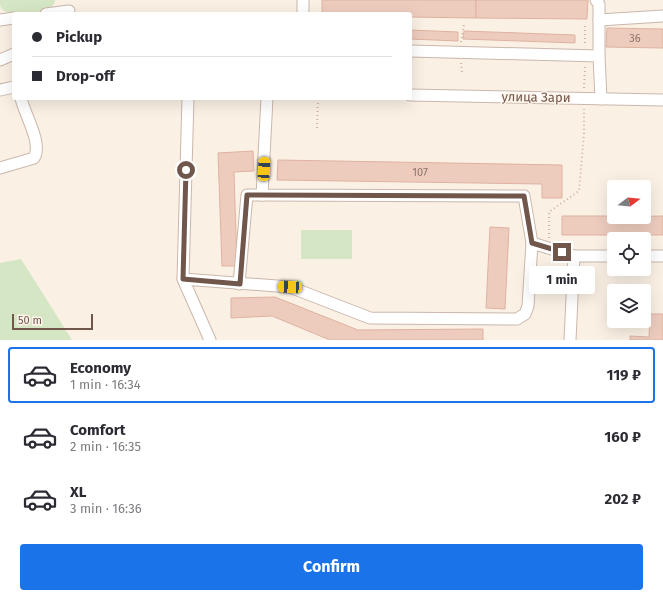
<!DOCTYPE html>
<html lang="en">
<head>
<meta charset="utf-8">
<style>
  body { margin:0; font-family:"Fira Sans",sans-serif; background:#f2f2f3; color:#2b2b33; height:100vh; display:flex; flex-direction:column; font-size:15px; white-space:nowrap }
  * { box-sizing:border-box; margin:0 }
  p { font-size:13px; color:#7c7c81 }
  .icon { flex:none; width:22px; height:22px; fill:none; stroke:currentColor; stroke-width:2; stroke-linecap:round; stroke-linejoin:round }
  .map { position:relative; height:340px; overflow:hidden }
  .panel { display:flex; flex-direction:column; background:#fff; flex:1 }
  .panel>* { flex:none }
  .top-card { position:absolute; left:12px; top:12px; width:400px; height:88px; border-radius:4px; box-shadow:0 4px 16px #0002; display:grid; align-content:center; height:88px; padding:0 20px; background:#fff }
  .needle { width:26px; rotate:74deg }
  .tools { position:absolute; left:607px; top:180px; display:grid; gap:8px }
  .tools a { display:grid; place-items:center; width:44px; height:44px; border-radius:4px; background:#fff; box-shadow:0 4px 16px #0002; font-size:20px }
  .scale { position:absolute; left:12px; bottom:10px; width:81px; box-sizing:border-box; padding-left:4px; border:2px solid #71564c; border-top:0; font-size:11px; line-height:14px; white-space:nowrap; color:#71564c; -webkit-text-stroke:3px #fdf4ea; paint-order:stroke }
  .end { position:absolute; width:18px; height:18px; margin:-9px; border:5px solid #71564c; background:#fff; box-shadow:0 0 0 2px #fff }
  .from { border-radius:50% }
  .bubble { position:absolute; height:28px; border-radius:4px; background:#fff; box-shadow:0 4px 16px #0002; font-size:13px; font-weight:700; line-height:28px; text-align:center }
  .car { position:absolute; width:12px; height:24px; margin:-12px -6px; border-radius:5px; box-shadow:0 0 3px 1px #0007; background:linear-gradient(#f5c518 24%,#345 0 40%,#f5c518 0 76%,#345 0 86%,#f5c518 0) }
  .top-card b { display:flex; align-items:center; gap:14px; height:38px; font-size:15px }
  .top-card b+b { border-top:1px solid #e1e1e2 }
  .top-card i { width:10px; height:10px; background:#2b2b33 }
  ul { padding:7px 0 0; list-style:none }
  li { display:flex; align-items:center; gap:12px; height:56px; margin:0 8px 6px; padding:0 12px; border:2px solid transparent; border-radius:4px }
  li div { flex:1 }
  li b { display:block; font-size:15px }
  li em { font-style:normal; font-weight:700 }
  li.selected { border-color:#1a73e8 }
  li>.icon { width:36px; height:36px; stroke-width:1.5 }
  .action { display:flex; gap:8px; margin-top:auto; padding:8px 20px }
  .action a { flex:1; height:46px; border-radius:4px; background:#1a73e8; color:#fff; font-size:16px; font-weight:700; line-height:46px; text-align:center }
  .map>svg:first-child { display:block }
  .green { fill:#d5e6c4 }
  .building { fill:#edccbe; stroke:#dfb2a0 }
  .lines { fill:none; stroke-linecap:round; stroke-linejoin:round }
  .minor-casing { stroke:#cbb7ac; stroke-width:13 }
  .path { stroke:#d2b0a2; stroke-width:2; stroke-dasharray:1 3; stroke-linecap:butt }
  .minor { stroke:#fff; stroke-width:11 }
  .route { stroke:#71564c; stroke-width:5 }
  .labels { text-anchor:middle; dominant-baseline:central; stroke-width:3; stroke-linejoin:round; paint-order:stroke }
  .number-label { font-size:11px; fill:#907468 }
  .street-label { font-size:13px; fill:#71564c; stroke:#fdf4ea }
</style>
</head>
<body>
<div class="map">
<svg width="663" height="340" viewBox="0 0 663 340">
  <rect width="100%" height="100%" fill="#faf0e4"/>
  <g class="green">
    <path d="M 0,0 L 55,0 L 55,2 C 53,5 50,9 46,11 C 36,15 10,17 2,9 C 0,7 0,3 0,0 Z"/>
    <rect x="301" y="230" width="51" height="29"/>
    <path d="M 21,259 L 72,340 L 0,340 L 0,263 Z"/>
  </g>
  <g class="building">
    <path d="M 322,0 L 476,0 L 476,18 L 410,17 L 410,14 L 322,14 Z"/>
    <path d="M 476,0 L 588,0 L 587,19 L 476,18 Z"/>
    <path d="M 607,28 L 663,29 L 663,48 L 606,47 Z"/>
    <path d="M 410,30 L 458,32 L 458,41 L 410,39 Z"/>
    <path d="M 464,31 L 575,35 L 575,43 L 463,39 Z"/>
    <path d="M 253,151 L 254,171 L 234,172 L 237,266 L 222,266 L 218,153 Z"/>
    <path d="M 278,160 L 562,165 L 562,198 L 542,198 L 542,184 L 277,180 Z"/>
    <path d="M 562,216 L 614,216 L 614,217 L 663,216 L 663,235 L 562,235 Z"/>
    <path d="M 490,227 L 509,228 L 505,309 L 486,308 Z"/>
    <path d="M 275,297 L 358,330 L 483,329 L 483,340 L 330,340 L 272,316 L 231,318 L 231,298 Z"/>
    <path d="M 650,314 L 663,314 L 663,340 L 630,340 L 630,336 L 649,337 Z"/>
  </g>
  <g class="lines">
    <defs>
      <g id="minor">
        <path d="M 596,0 L 599,4 L 599,56 L 601,99"/>
        <path d="M 46,14 L 69,11"/>
        <path d="M 303,14 L 303,0"/>
        <path d="M 0,20 L 14,18"/>
        <path d="M 599,20 L 663,16"/>
        <path d="M 410,51 L 599,56"/>
        <path d="M 0,60 L 14,54"/>
        <path d="M 0,90 L 14,87"/>
        <path d="M 410,95 L 663,100"/>
        <path d="M 188,98 L 183,279 L 290,287 L 370,318 L 517,319 L 525,314 L 528,306 L 532,243"/>
        <path d="M 267,98 L 262,195 L 524,196 L 532,243 L 574,256 L 614,256"/>
        <path d="M 0,168 L 34,158 C 43,143 24,114 21,98"/>
        <path d="M 644,256 L 663,256"/>
        <path d="M 183,279 L 210,340"/>
        <path d="M 239,284 L 247,195 L 262,195"/>
        <path d="M 570,340 L 574,256"/>
      </g>
    </defs>
    <use href="#minor" class="minor-casing"/>
    <g class="path">
      <path d="M 585,26 L 585,46"/>
      <path d="M 461,42 L 464,24"/>
      <path d="M 461,63 L 462,72"/>
      <path d="M 584,88 L 585,67"/>
      <path d="M 317,128 L 318,98"/>
      <path d="M 549,238 L 549,212 L 579,191 L 584,133 L 584,109"/>
    </g>
    <use href="#minor" class="minor"/>
  </g>
  <g class="lines">
    <path class="route" d="M 186,170 L 183,279 L 240,284 L 247,195 L 524,196 L 532,243 L 562,252"/>
  </g>
  <g class="labels">
    <g class="number-label">
      <text x="635" y="38">36</text>
      <text x="420" y="172">107</text>
    </g>
    <g class="street-label">
      <text transform="translate(536 97) rotate(1)">улица Зари</text>
    </g>
  </g>
</svg>
<div class="tools">
<a><svg class="needle" viewBox="-14 -14 28 28"><path d="M0-13l5 13h-10z" fill="#e53935"/><path d="M0 13l5-13h-10z" fill="#7c7c81"/></svg></a>
<a><svg class="icon" aria-label="locate" viewBox="0 0 24 24"><circle cx="12" cy="12" r="6"/><path d="M12 2v4M12 18v4M2 12h4M18 12h4"/></svg></a>
<a><svg class="icon" aria-label="layers" viewBox="0 0 24 24"><path d="M12 4l9 5-9 5-9-5zM3 14l9 5 9-5"/></svg></a>
</div>
<div class="scale">50 m</div>
<i class="end from" style="left:186px;top:170px"></i>
<i class="end" style="left:562px;top:252px"></i>
<div class="bubble" style="left:529px;top:266px;width:66px">1 min</div>
<i class="car" style="left:264px;top:169px;rotate:3deg"></i>
<i class="car" style="left:290px;top:287px;rotate:273deg"></i>
<div class="top-card">
<b><i class="from"></i>Pickup</b>
<b><i></i>Drop-off</b>
</div>
</div>
<section class="panel">
<ul>
<li class="selected"><svg class="icon" aria-label="car" viewBox="0 0 24 24"><path d="M5 17H2v-5l4-1 3-4h7l3 4 3 1v5h-3M9 17h6M6 11h13"/><circle cx="7" cy="17" r="2"/><circle cx="17" cy="17" r="2"/></svg><div><b>Economy</b><p>1 min · 16:34</p></div><em>119 ₽</em></li>
<li><svg class="icon" aria-label="car" viewBox="0 0 24 24"><path d="M5 17H2v-5l4-1 3-4h7l3 4 3 1v5h-3M9 17h6M6 11h13"/><circle cx="7" cy="17" r="2"/><circle cx="17" cy="17" r="2"/></svg><div><b>Comfort</b><p>2 min · 16:35</p></div><em>160 ₽</em></li>
<li><svg class="icon" aria-label="car" viewBox="0 0 24 24"><path d="M5 17H2v-5l4-1 3-4h7l3 4 3 1v5h-3M9 17h6M6 11h13"/><circle cx="7" cy="17" r="2"/><circle cx="17" cy="17" r="2"/></svg><div><b>XL</b><p>3 min · 16:36</p></div><em>202 ₽</em></li>
</ul>
<div class="action"><a>Confirm</a></div>
</section>
</body>
</html>
